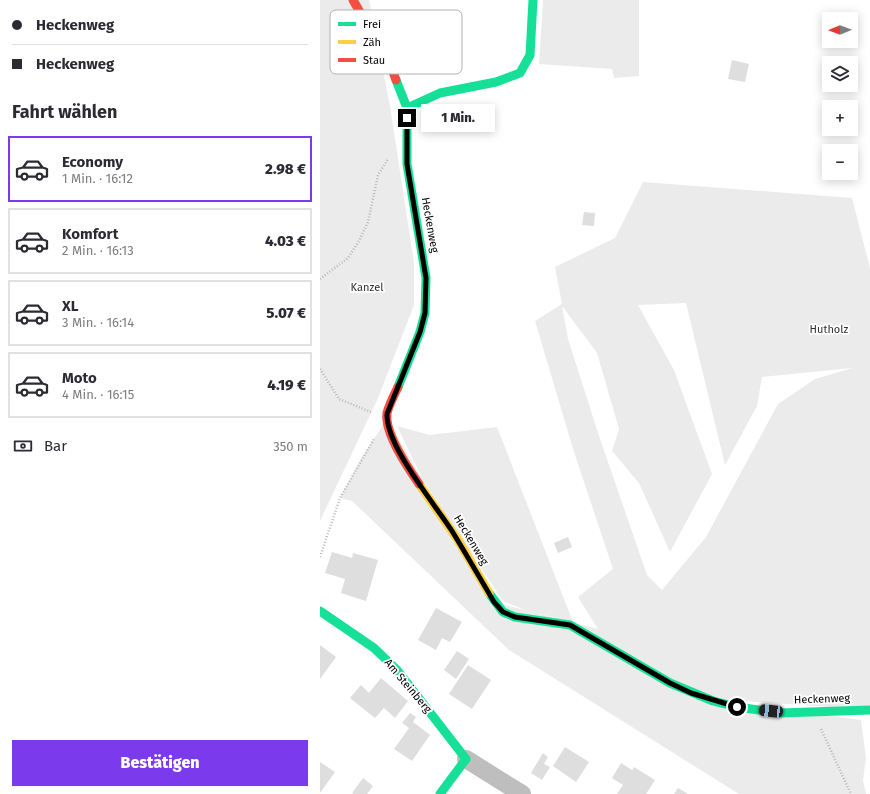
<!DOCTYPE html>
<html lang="de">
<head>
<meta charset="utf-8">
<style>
  body { margin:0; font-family:"Fira Sans",sans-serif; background:#f7f7f7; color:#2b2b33; height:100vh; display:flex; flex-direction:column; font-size:15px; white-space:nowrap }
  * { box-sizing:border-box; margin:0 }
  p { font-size:13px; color:#7c7c81 }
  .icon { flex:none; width:22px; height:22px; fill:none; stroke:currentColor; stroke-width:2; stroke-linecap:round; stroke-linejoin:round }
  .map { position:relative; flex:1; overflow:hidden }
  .side { display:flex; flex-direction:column; background:#fff; width:320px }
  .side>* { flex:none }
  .guide { display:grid; align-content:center; height:88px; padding:0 12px; background:#fff }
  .needle { width:26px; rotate:269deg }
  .buttons { position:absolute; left:502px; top:12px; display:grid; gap:8px }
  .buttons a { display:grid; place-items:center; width:36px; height:36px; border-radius:0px; background:#fff; box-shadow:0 2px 10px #0003; font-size:20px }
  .end { position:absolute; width:18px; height:18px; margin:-9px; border:5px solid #000; background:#fff; box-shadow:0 0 0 2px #fff }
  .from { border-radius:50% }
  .bubble { position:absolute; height:28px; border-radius:0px; background:#fff; box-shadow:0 2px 10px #0003; font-size:13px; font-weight:800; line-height:28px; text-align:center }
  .car { position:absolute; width:12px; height:24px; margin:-12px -6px; border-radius:5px; box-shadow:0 0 3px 1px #0007; background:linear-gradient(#222 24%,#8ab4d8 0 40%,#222 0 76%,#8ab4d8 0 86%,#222 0) }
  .guide b { display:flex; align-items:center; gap:14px; height:38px; font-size:15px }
  .guide b+b { border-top:1px solid #e1e1e2 }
  .guide i { width:10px; height:10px; background:#2b2b33 }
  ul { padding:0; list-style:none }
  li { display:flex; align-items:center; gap:12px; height:66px; margin:0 8px 6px; padding:0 4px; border:2px solid #e1e1e2; border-radius:0px }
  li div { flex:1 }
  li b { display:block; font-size:15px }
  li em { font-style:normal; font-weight:800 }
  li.current { border-color:#7c3aed }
  li>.icon { width:36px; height:36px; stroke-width:1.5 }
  h2 { padding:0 12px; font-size:18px; line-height:48px }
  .pay { display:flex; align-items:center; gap:10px; height:44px; padding:0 12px; font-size:15px }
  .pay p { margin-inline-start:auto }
  .button { display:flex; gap:8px; margin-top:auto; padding:8px 12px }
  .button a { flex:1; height:46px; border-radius:0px; background:#7c3aed; color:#fff; font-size:16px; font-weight:800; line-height:46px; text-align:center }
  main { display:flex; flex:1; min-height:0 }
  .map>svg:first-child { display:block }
  .green { fill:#ebebeb; fill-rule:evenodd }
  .building { fill:#dedede }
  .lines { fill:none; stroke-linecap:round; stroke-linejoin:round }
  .path { stroke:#b9b9b9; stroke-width:2.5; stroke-dasharray:1 2; stroke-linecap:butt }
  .street { stroke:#bebebe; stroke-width:18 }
  .fast { stroke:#16e098; stroke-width:9 }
  .slow { stroke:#ffcf43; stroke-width:9 }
  .jam { stroke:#f24e42; stroke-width:9 }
  .route { stroke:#000; stroke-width:5 }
  .labels { text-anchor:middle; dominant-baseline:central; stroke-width:3.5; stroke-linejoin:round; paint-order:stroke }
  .street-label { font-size:11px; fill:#000; stroke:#fff }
  .park-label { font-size:11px; fill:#313131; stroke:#fff }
  .key { fill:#fff; stroke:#b2b2b2; stroke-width:1 }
  .key-label { font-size:11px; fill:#000 }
</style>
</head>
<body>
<main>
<section class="side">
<div class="guide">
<b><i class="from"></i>Heckenweg</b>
<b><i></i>Heckenweg</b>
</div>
<h2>Fahrt wählen</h2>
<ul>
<li class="current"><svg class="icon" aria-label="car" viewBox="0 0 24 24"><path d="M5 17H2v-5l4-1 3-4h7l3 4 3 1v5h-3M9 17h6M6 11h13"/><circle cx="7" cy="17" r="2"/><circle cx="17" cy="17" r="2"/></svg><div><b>Economy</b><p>1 Min. · 16:12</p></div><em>2.98 €</em></li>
<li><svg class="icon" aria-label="car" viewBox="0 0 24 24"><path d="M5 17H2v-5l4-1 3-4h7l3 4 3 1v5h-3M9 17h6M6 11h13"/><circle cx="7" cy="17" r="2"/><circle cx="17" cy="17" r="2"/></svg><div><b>Komfort</b><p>2 Min. · 16:13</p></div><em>4.03 €</em></li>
<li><svg class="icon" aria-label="car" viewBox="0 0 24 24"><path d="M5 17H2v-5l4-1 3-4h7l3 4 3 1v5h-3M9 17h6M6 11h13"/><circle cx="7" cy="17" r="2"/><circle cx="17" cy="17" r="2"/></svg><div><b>XL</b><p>3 Min. · 16:14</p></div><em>5.07 €</em></li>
<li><svg class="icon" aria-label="car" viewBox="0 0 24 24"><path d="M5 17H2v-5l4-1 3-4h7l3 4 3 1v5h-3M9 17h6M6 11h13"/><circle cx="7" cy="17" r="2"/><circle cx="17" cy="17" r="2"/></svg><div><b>Moto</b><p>4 Min. · 16:15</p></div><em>4.19 €</em></li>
</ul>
<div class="pay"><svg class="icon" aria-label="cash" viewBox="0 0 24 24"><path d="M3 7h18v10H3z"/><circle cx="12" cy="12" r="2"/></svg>Bar<p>350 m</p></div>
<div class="button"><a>Bestätigen</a></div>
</section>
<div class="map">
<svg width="550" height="794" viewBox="0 0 550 794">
  <rect width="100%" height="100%" fill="#fff"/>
  <g class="green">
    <path d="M 0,0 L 49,0 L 70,106 L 94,263 L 94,305 L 58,398 L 0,521 Z"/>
    <path d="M 223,0 L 319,0 L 319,76 L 294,78 L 292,69 L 219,64 Z"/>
    <path d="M 323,182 L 532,198 L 550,268 L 550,710 L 366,697 L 541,720 L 546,758 L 543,780 L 546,794 L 419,794 L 189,650 L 32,501 L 20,498 L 42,457 L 67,419 L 174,602 L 278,629 L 258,597 L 293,569 L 254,452 L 215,321 L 242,304 L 235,267 L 295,238 ZM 366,303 L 405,465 L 437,406 L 442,377 L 532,368 L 495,379 L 458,404 L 386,537 L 342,590 L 327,575 L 279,436 L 248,339 L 242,306 L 277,353 L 299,429 L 292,451 L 319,483 L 350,552 L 392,474 L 354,370 L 318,305 Z"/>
    <path d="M 77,426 L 110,435 L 177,427 L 253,622 L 207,611 L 183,601 L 103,480 Z"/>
  </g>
  <g class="building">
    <path d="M 412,60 L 429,64 L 425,82 L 408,79 Z"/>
    <path d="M 264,212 L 275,213 L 274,226 L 262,225 Z"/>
    <path d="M 248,537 L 252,547 L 238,553 L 234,543 Z"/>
    <path d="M 12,552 L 32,558 L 33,553 L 58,560 L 46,601 L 21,593 L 25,579 L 5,573 Z"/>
    <path d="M 116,608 L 142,622 L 130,642 L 122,638 L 116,650 L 98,640 Z"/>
    <path d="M 0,645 L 16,657 L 0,679 Z"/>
    <path d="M 137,651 L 149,659 L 136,679 L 124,670 Z"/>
    <path d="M 148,665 L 171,680 L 152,709 L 129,694 Z"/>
    <path d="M 61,678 L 88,701 L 75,718 L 64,708 L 55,718 L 30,698 L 41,685 L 49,693 Z"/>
    <path d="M 90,713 L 96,717 L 93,722 L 110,735 L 92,761 L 74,749 L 89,728 L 82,723 Z"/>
    <path d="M 245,747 L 269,762 L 256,782 L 233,766 Z"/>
    <path d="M 223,753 L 228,757 L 224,764 L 230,767 L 222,780 L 211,773 Z"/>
    <path d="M 0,762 L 15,772 L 0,793 Z"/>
    <path d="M 301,763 L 312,770 L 314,767 L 335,780 L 326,794 L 297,794 L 303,785 L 292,778 Z"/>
    <path d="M 43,778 L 53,786 L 47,794 L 34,794 L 32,793 Z"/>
    <path d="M 358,788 L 368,794 L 354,794 Z"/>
  </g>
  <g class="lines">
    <g class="path">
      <path d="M 0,279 L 28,258 L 39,241 L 48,222 L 58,175 L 68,159"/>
      <path d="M 0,369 L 19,399 L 51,412"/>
      <path d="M 0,557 L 20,498 L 54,439"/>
      <path d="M 501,729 L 531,794"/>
    </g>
    <path class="street" d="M 146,759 L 202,794"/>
    <g class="fast">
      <path d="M 76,80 L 87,108 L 87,164 L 106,278 L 105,313 L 100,332 L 78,387"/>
      <path d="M 87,108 L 120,93 L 176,82 L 200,73 L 210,55 L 213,0"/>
      <path d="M 169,593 L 183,612 L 195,617 L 250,625 L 350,683 L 393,701 L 417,707 L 460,713 L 550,710"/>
      <path d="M 0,611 L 54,648 L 77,670 L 146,759 L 120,794"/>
    </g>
    <path class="slow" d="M 99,484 L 138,540 L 169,593"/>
    <g class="jam">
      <path d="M 33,0 L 70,64 L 76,80"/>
      <path d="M 78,387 C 74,395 69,405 67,413 C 64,433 88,468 99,484"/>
    </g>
  </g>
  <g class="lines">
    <path class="route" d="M 87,118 L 87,164 L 106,278 L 105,313 L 100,332 L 67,414 C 66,446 114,503 132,531 C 146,554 160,578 174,602 L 183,612 L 195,617 L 250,625 L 350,683 L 371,693 L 417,707"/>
  </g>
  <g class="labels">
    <g class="street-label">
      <text transform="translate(110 225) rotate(80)">Heckenweg</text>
      <text transform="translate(151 540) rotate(59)">Heckenweg</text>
      <text transform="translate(88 686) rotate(50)">Am Steinberg</text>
      <text transform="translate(502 699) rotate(-2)">Heckenweg</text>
    </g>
    <g class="park-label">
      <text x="47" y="287">Kanzel</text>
      <text x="509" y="329">Hutholz</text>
    </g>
  </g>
  <rect x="10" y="10" width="132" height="64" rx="6" class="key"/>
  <rect x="18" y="22" width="18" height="4" fill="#16e098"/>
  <rect x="18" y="40" width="18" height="4" fill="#ffcf43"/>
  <rect x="18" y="58" width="18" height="4" fill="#f24e42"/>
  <g class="key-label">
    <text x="43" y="28">Frei</text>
    <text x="43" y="46">Zäh</text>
    <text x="43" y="64">Stau</text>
  </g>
</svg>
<div class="buttons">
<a><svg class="needle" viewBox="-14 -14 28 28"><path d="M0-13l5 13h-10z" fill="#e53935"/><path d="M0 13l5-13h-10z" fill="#7c7c81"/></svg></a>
<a><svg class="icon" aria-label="layers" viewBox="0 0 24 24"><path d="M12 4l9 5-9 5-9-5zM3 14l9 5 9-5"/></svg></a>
<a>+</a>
<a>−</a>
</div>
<i class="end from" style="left:417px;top:707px"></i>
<i class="end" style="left:87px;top:118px"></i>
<div class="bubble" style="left:101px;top:104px;width:74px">1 Min.</div>
<i class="car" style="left:451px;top:711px;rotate:276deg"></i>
</div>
</main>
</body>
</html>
